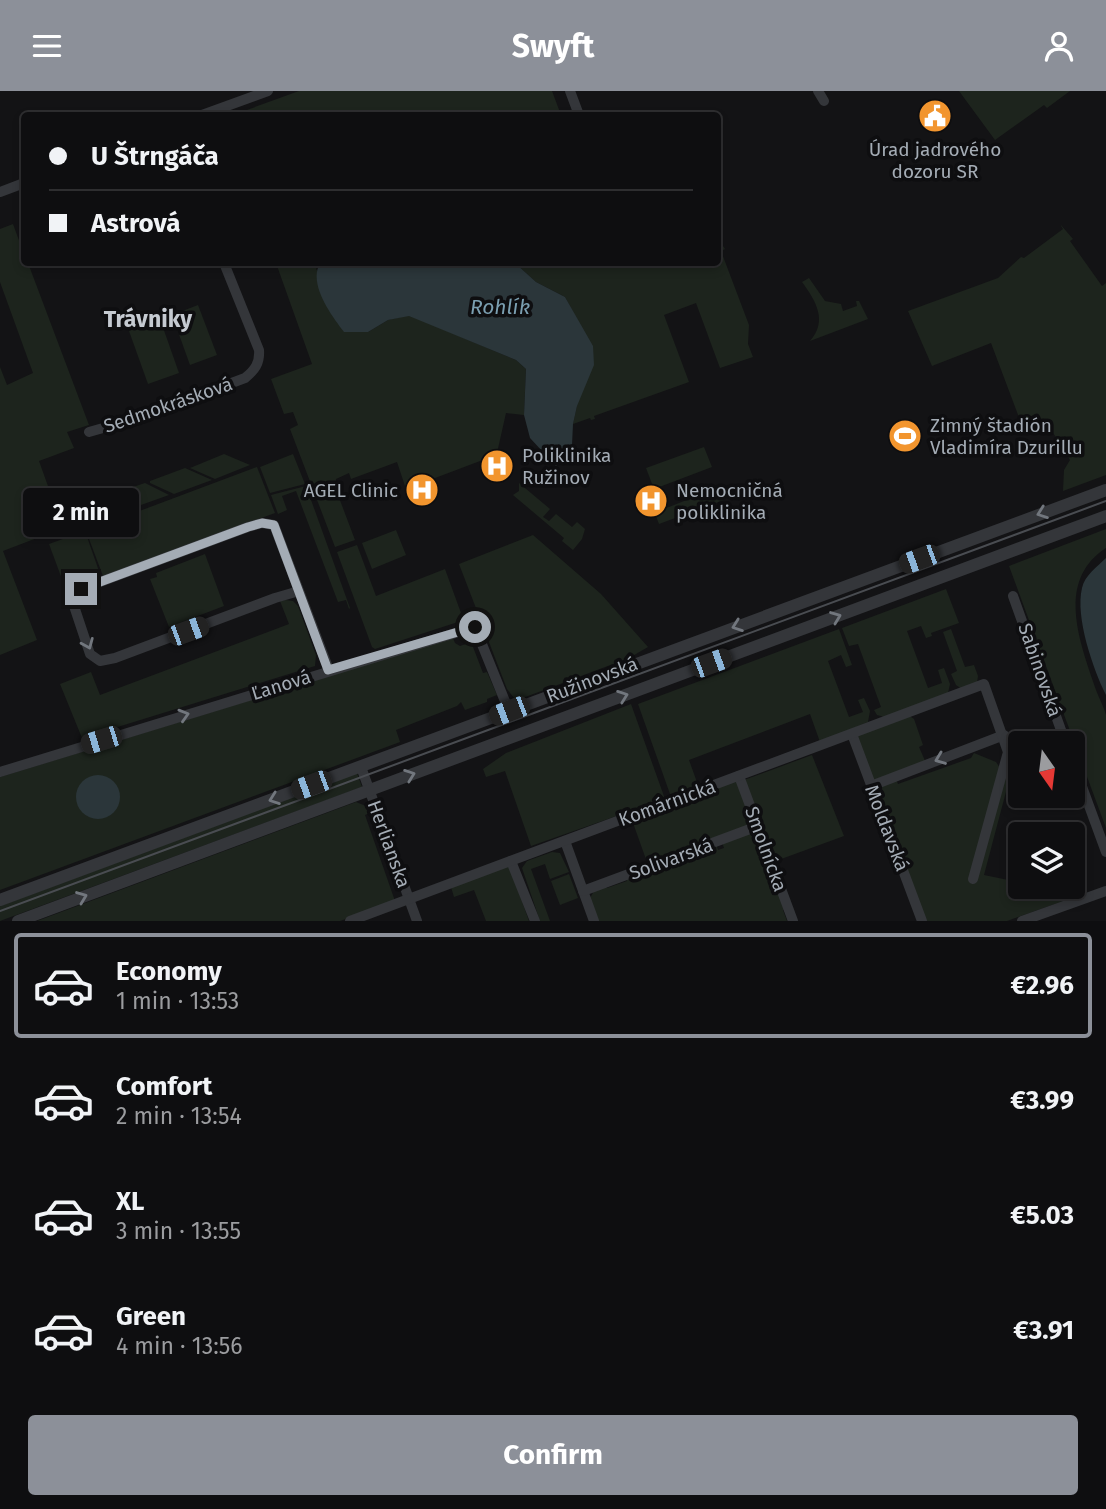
<!DOCTYPE html>
<html lang="en">
<head>
<meta charset="utf-8">
<style>
  body { margin:0; font-family:"Fira Sans",sans-serif; background:#171719; color:#f1f3f6; height:100vh; display:flex; flex-direction:column; font-size:26px; white-space:nowrap }
  * { box-sizing:border-box; margin:0 }
  p { font-size:23px; color:#9b9c9f }
  .icon { flex:none; width:38px; height:38px; fill:none; stroke:currentColor; stroke-width:2; stroke-linecap:round; stroke-linejoin:round }
  .map { position:relative; height:830px; overflow:hidden }
  .drawer { display:flex; flex-direction:column; background:#0e0e10; flex:1 }
  .drawer>* { flex:none }
  .guide { position:absolute; left:21px; top:21px; width:700px; height:154px; border-radius:7px; box-shadow:0 4px 10px #0003,0 0 0 2px #2e2e30; display:grid; align-content:center; height:154px; padding:0 28px; background:#0e0e10 }
  .needle { width:46px; rotate:166deg }
  .buttons { position:absolute; left:1008px; top:640px; display:grid; gap:14px }
  .buttons a { display:grid; place-items:center; width:77px; height:77px; border-radius:7px; background:#0e0e10; box-shadow:0 4px 10px #0003,0 0 0 2px #2e2e30; font-size:35px }
  .end { position:absolute; width:32px; height:32px; margin:-16px; border:9px solid #a4acb5; background:#111; box-shadow:0 0 0 4px #111 }
  .from { border-radius:50% }
  .bubble { position:absolute; height:49px; border-radius:7px; background:#0e0e10; box-shadow:0 4px 10px #0003,0 0 0 2px #2e2e30; font-size:23px; font-weight:700; line-height:49px; text-align:center }
  .car { position:absolute; width:21px; height:42px; margin:-21px -10px; border-radius:9px; box-shadow:0 0 5px 2px #0007; background:linear-gradient(#222 24%,#8ab4d8 0 40%,#222 0 76%,#8ab4d8 0 86%,#222 0) }
  .guide b { display:flex; align-items:center; gap:24px; height:66px; font-size:26px }
  .guide b+b { border-top:2px solid #2e2e30 }
  .guide i { width:18px; height:18px; background:#f1f3f6 }
  ul { padding:12px 0 0; list-style:none }
  li { display:flex; align-items:center; gap:21px; height:105px; margin:0 14px 10px; padding:0 14px; border:4px solid transparent; border-radius:7px }
  li div { flex:1 }
  li b { display:block; font-size:26px }
  li em { font-style:normal; font-weight:700 }
  li.current { border-color:#8c9099 }
  li>.icon { width:63px; height:63px; stroke-width:1.5 }
  .action { display:flex; gap:14px; margin-top:auto; padding:14px 28px }
  .action a { flex:1; height:80px; border-radius:7px; background:#8c9099; color:#fff; font-size:28px; font-weight:700; line-height:80px; text-align:center }
  header { display:flex; justify-content:space-between; align-items:center; height:91px; padding:0 28px; background:#8c9099; color:#fff; font-size:32px; font-weight:700 }
  .map>svg:first-child { display:block }
  .green { fill:#1d241d }
  .water { fill:#2b363a }
  .lines { fill:none; stroke-linecap:round; stroke-linejoin:round }
  .minor { stroke:#34363a; stroke-width:10 }
  .tertiary { stroke:#34363a; stroke-width:12 }
  .tram { stroke:#494c51; stroke-width:2 }
  .oneway { stroke:#72777e }
  .route { stroke:#a4acb5; stroke-width:9 }
  .labels { text-anchor:middle; dominant-baseline:central; stroke-width:7; stroke-linejoin:round; paint-order:stroke }
  .poi-label { font-size:19px; fill:#a4acb5; stroke:#0e0e10; text-anchor:start }
  .street-label { font-size:19px; fill:#a4acb5; stroke:#0e0e10 }
  .water-label { font-size:21px; font-style:italic; fill:#7b9fb1; stroke:#0e0e10 }
  .quarter-label { font-size:23px; font-weight:bold; fill:#c5cad1; stroke:#0e0e10 }
</style>
</head>
<body>
<header><svg class="icon" aria-label="menu" viewBox="0 0 24 24"><path d="M4 6h16M4 12h16M4 18h16"/></svg>Swyft<svg class="icon" aria-label="person" viewBox="0 0 24 24"><circle cx="12" cy="8" r="4"/><path d="M4 21q1-7 8-7t8 7"/></svg></header>
<div class="map">
<svg width="1106" height="830" viewBox="0 0 1106 830">
  <rect width="100%" height="100%" fill="#131315"/>
  <g class="green">
    <path d="M 299,0 L 552,0 L 561,24 L 233,24 Z"/>
    <path d="M 959,0 L 1070,0 L 1047,17 L 1044,14 L 995,49 Z"/>
    <path d="M 13,133 L 24,163 L 24,172 L 28,172 L 89,334 L 67,341 L 74,357 L 39,370 L 63,437 L 3,460 L 37,549 L 0,564 L 0,276 L 7,294 L 33,282 L 0,191 L 0,138 Z"/>
    <path d="M 1060,133 L 1073,148 L 1070,150 L 1102,195 L 1106,192 L 1106,384 L 1063,400 L 1064,379 L 1070,369 L 1052,340 L 1053,335 L 1023,337 L 991,252 L 932,275 L 908,220 L 998,187 L 1021,166 L 1024,167 L 1063,138 Z"/>
    <path d="M 723,155 L 725,158 L 721,160 L 749,234 L 748,253 L 753,266 L 720,277 L 696,212 L 664,224 L 689,291 L 594,325 L 595,328 L 591,329 L 590,327 L 573,333 L 577,315 L 578,230 L 565,206 L 536,191 L 515,172 L 718,172 L 718,157 Z"/>
    <path d="M 276,172 L 320,172 L 316,178 L 368,241 L 388,229 L 409,224 L 516,269 L 526,278 L 524,324 L 506,322 L 497,362 L 488,367 L 406,398 L 397,371 L 351,388 L 349,382 L 336,388 L 335,396 L 355,449 L 335,456 L 290,338 L 298,334 L 293,321 L 284,323 L 271,288 L 312,273 Z"/>
    <path d="M 809,187 L 825,210 L 841,213 L 843,220 L 857,215 L 856,210 L 859,210 L 868,228 L 810,250 C 828,230 816,210 802,191 Z"/>
    <path d="M 198,214 L 217,264 L 190,274 L 172,224 Z"/>
    <path d="M 160,228 L 179,282 L 148,293 L 129,240 Z"/>
    <path d="M 704,356 L 712,376 L 654,398 L 646,377 Z"/>
    <path d="M 224,363 L 250,374 L 215,388 L 190,377 Z"/>
    <path d="M 293,363 L 305,393 L 270,402 L 260,376 Z"/>
    <path d="M 257,376 L 275,422 L 103,485 L 86,440 Z"/>
    <path d="M 185,377 L 212,389 L 174,403 L 150,392 L 150,390 Z"/>
    <path d="M 145,392 L 169,404 L 127,419 L 133,396 Z"/>
    <path d="M 519,392 L 550,418 L 543,426 L 549,430 L 556,423 L 572,436 L 577,431 L 585,438 L 582,448 L 573,459 L 562,450 L 564,447 L 513,404 L 519,400 Z"/>
    <path d="M 306,395 L 350,517 L 349,518 L 346,509 L 338,511 L 296,400 L 282,405 L 287,419 L 278,423 L 271,404 Z"/>
    <path d="M 719,396 L 724,409 L 659,433 L 654,420 L 669,416 Z"/>
    <path d="M 1106,438 L 1106,457 C 1055,490 1080,552 1096,599 C 1099,607 1104,616 1106,624 C 1106,634 1106,646 1106,656 C 1106,683 1106,710 1106,737 L 1009,475 Z"/>
    <path d="M 396,439 L 406,464 L 372,478 L 362,452 Z"/>
    <path d="M 85,440 L 101,486 L 66,499 L 49,453 Z"/>
    <path d="M 533,444 L 601,503 L 648,556 L 629,567 L 520,608 L 514,607 L 507,598 L 459,473 Z"/>
    <path d="M 357,454 L 376,505 L 445,478 L 461,522 L 458,531 L 375,558 L 372,556 L 337,461 Z"/>
    <path d="M 205,463 L 224,515 L 169,536 L 150,488 L 157,486 L 156,482 Z"/>
    <path d="M 946,498 L 959,532 L 931,542 L 932,545 L 926,547 L 921,535 L 907,540 L 928,597 L 942,592 L 938,579 L 944,577 L 950,593 L 948,602 L 884,626 L 877,624 L 874,619 L 881,616 L 858,553 L 849,555 L 842,537 Z"/>
    <path d="M 285,509 L 293,510 L 298,515 L 316,564 L 315,575 L 82,647 L 60,593 L 91,581 L 100,604 L 289,533 L 280,510 Z"/>
    <path d="M 839,538 L 852,574 L 846,576 L 841,564 L 828,570 L 849,626 L 863,621 L 858,609 L 864,607 L 870,620 L 868,631 L 820,651 L 810,623 L 689,669 L 698,694 L 670,703 L 638,613 Z"/>
    <path d="M 951,538 L 965,576 L 974,574 L 978,585 L 977,592 L 962,598 L 956,594 L 951,583 L 957,580 L 943,541 Z"/>
    <path d="M 453,547 L 455,552 L 460,555 L 469,552 L 473,556 L 483,582 L 487,581 L 497,604 L 487,608 L 487,611 L 465,619 L 461,611 L 457,615 L 396,639 L 400,651 L 0,799 L 0,686 Z"/>
    <path d="M 631,613 L 665,708 L 531,755 L 505,680 L 486,686 L 483,678 L 506,662 Z"/>
    <path d="M 908,624 L 914,628 L 923,654 L 919,656 L 926,672 L 872,692 L 854,644 Z"/>
    <path d="M 974,662 L 996,671 L 1000,677 L 1012,678 L 984,784 L 1013,790 L 1016,781 L 1020,781 L 1020,796 L 1073,796 L 1073,783 L 1080,785 L 1086,802 L 1007,830 L 924,830 L 873,696 L 896,688 L 898,693 L 971,667 Z"/>
    <path d="M 812,664 L 844,745 L 773,771 L 744,689 Z"/>
    <path d="M 357,682 L 362,696 L 0,830 L 0,815 Z"/>
    <path d="M 738,689 L 755,734 L 648,774 L 632,729 Z"/>
    <path d="M 356,711 L 366,715 L 372,721 L 365,724 L 395,810 L 340,830 L 37,830 Z"/>
    <path d="M 751,740 L 756,742 L 770,776 L 768,777 L 786,818 L 783,819 L 787,830 L 597,830 L 590,807 L 594,800 L 605,794 L 607,797 L 627,790 L 626,786 L 674,768 L 676,772 L 696,765 L 695,761 L 716,753 L 718,759 L 724,757 L 722,751 Z"/>
    <path d="M 552,761 L 560,762 L 569,781 L 550,788 L 545,773 L 531,778 L 550,830 L 540,830 L 522,777 L 527,770 Z"/>
    <path d="M 509,774 L 529,830 L 486,830 L 474,799 L 454,806 L 451,796 Z"/>
    <path d="M 569,783 L 578,807 L 560,814 L 551,790 Z"/>
  </g>
  <g class="water">
    <path d="M 320,172 L 515,172 L 536,191 L 565,206 L 593,255 L 594,274 L 577,315 L 573,333 L 572,354 L 567,366 L 556,375 L 530,347 L 524,324 L 526,278 L 516,269 L 409,225 L 388,229 L 368,241 L 344,241 C 331,224 308,193 320,172 Z"/>
    <path d="M 1106,467 L 1106,604 C 1093,578 1075,526 1082,497 C 1085,484 1097,476 1106,467 Z"/>
    <circle cx="98" cy="706" r="22"/>
  </g>
  <g class="lines">
    <g class="minor">
      <path d="M 570,0 L 579,24"/>
      <path d="M 818,0 L 824,10"/>
      <path d="M 202,24 L 268,0"/>
      <path d="M 0,101 L 24,92"/>
      <path d="M 89,341 L 138,327 L 245,287 C 255,279 260,272 259,259 L 224,172"/>
      <path d="M 299,500 L 275,507 L 115,567 L 100,570 L 90,563 L 73,512 L 76,501 L 81,498 L 248,436 L 262,432 L 274,434 L 329,579"/>
      <path d="M 1013,505 L 1066,653"/>
      <path d="M 852,643 L 922,830"/>
      <path d="M 1073,671 L 1106,761"/>
      <path d="M 361,676 L 417,830"/>
      <path d="M 0,681 L 475,536 L 509,620"/>
      <path d="M 739,685 L 793,830"/>
      <path d="M 871,695 L 1004,644"/>
      <path d="M 565,750 L 594,830"/>
      <path d="M 511,770 L 535,830"/>
      <path d="M 583,800 L 758,735"/>
      <path d="M 350,830 L 984,593 L 1008,661 L 973,788"/>
      <path d="M 1022,830 L 1106,800"/>
    </g>
    <g class="tertiary">
      <path d="M 0,809 L 1106,399"/>
      <path d="M 18,830 L 1106,425"/>
    </g>
    <path class="tram" d="M 0,820 L 1106,410"/>
  </g>
  <defs><path id="oneway-chevron" d="M-2-3.5L2.5 0L-2 3.5" fill="none" stroke-width="1.6" stroke-linecap="round" stroke-linejoin="round" transform="scale(1.75)"/></defs>
  <g class="oneway">
    <use href="#oneway-chevron" transform="translate(1042 422) rotate(160)"/>
    <use href="#oneway-chevron" transform="translate(836 526) rotate(-21)"/>
    <use href="#oneway-chevron" transform="translate(737 535) rotate(160)"/>
    <use href="#oneway-chevron" transform="translate(88 553) rotate(67)"/>
    <use href="#oneway-chevron" transform="translate(623 605) rotate(-20)"/>
    <use href="#oneway-chevron" transform="translate(184 624) rotate(-17)"/>
    <use href="#oneway-chevron" transform="translate(940 668) rotate(159)"/>
    <use href="#oneway-chevron" transform="translate(410 684) rotate(-20)"/>
    <use href="#oneway-chevron" transform="translate(274 708) rotate(160)"/>
    <use href="#oneway-chevron" transform="translate(82 806) rotate(-21)"/>
  </g>
  <g class="lines">
    <path class="route" d="M 81,498 L 248,436 L 262,432 L 274,434 L 328,579 L 475,536"/>
  </g>
  <defs>
    <symbol id="civic-disc" viewBox="-11 -11 22 22"><circle r="9.5" fill="#f2952e" stroke="#0e0e10"/><path d="M-.6-6.5H3V-4.5H.6V-3L4-1V1h2V6H-6V1h2V-1L-.6-3ZM-1.2 2.5V6h2.4V2.5Z" fill="#fff"/></symbol>
    <symbol id="stadium-disc" viewBox="-11 -11 22 22"><circle r="9.5" fill="#f2952e" stroke="#0e0e10"/><path d="M0-5a6.5 5 0 1 0 0 10a6.5 5 0 1 0 0-10ZM-3.5-1.8h7v3.6h-7Z" fill="#fff"/></symbol>
    <symbol id="hospital-disc" viewBox="-11 -11 22 22"><circle r="9.5" fill="#f2952e" stroke="#0e0e10"/><path d="M-5-5h3v3.5h4V-5h3V5h-3V1.5h-4V5h-3Z" fill="#fff"/></symbol>
  </defs>
  <g fill-rule="evenodd">
    <use href="#civic-disc" x="916" y="6" width="38" height="38"/>
    <use href="#stadium-disc" x="886" y="326" width="38" height="38"/>
    <use href="#hospital-disc" x="478" y="356" width="38" height="38"/>
    <use href="#hospital-disc" x="403" y="380" width="38" height="38"/>
    <use href="#hospital-disc" x="632" y="391" width="38" height="38"/>
  </g>
  <g class="labels">
    <g class="poi-label">
      <text x="935" y="58" text-anchor="middle">Úrad jadrového<tspan x="935" dy="22">dozoru SR</tspan></text>
      <text x="930" y="334">Zimný štadión<tspan x="930" dy="22">Vladimíra Dzurillu</tspan></text>
      <text x="522" y="364">Poliklinika<tspan x="522" dy="22">Ružinov</tspan></text>
      <text x="398" y="399" text-anchor="end">AGEL Clinic</text>
      <text x="676" y="399">Nemocničná<tspan x="676" dy="22">poliklinika</tspan></text>
    </g>
    <g class="street-label">
      <text transform="translate(168 314) rotate(-19)">Sedmokrásková</text>
      <text transform="translate(1040 579) rotate(71)">Sabinovská</text>
      <text transform="translate(592 589) rotate(-21)">Ružinovská</text>
      <text transform="translate(281 594) rotate(-17)">Ľanová</text>
      <text transform="translate(667 712) rotate(-20)">Komárnická</text>
      <text transform="translate(887 737) rotate(69)">Moldavská</text>
      <text transform="translate(389 753) rotate(70)">Herlianska</text>
      <text transform="translate(766 758) rotate(70)">Smolnícka</text>
      <text transform="translate(671 768) rotate(-20)">Solivarská</text>
    </g>
    <g class="water-label">
      <text x="500" y="216">Rohlík</text>
    </g>
    <g class="quarter-label">
      <text x="148" y="228">Trávniky</text>
    </g>
  </g>
</svg>
<div class="buttons">
<a><svg class="needle" viewBox="-14 -14 28 28"><path d="M0-13l5 13h-10z" fill="#e53935"/><path d="M0 13l5-13h-10z" fill="#9b9c9f"/></svg></a>
<a><svg class="icon" aria-label="layers" viewBox="0 0 24 24"><path d="M12 4l9 5-9 5-9-5zM3 14l9 5 9-5"/></svg></a>
</div>
<i class="end from" style="left:475px;top:536px"></i>
<i class="end" style="left:81px;top:498px"></i>
<div class="bubble" style="left:23px;top:397px;width:116px">2 min</div>
<i class="car" style="left:919px;top:468px;rotate:250deg"></i>
<i class="car" style="left:188px;top:540px;rotate:70deg"></i>
<i class="car" style="left:711px;top:572px;rotate:70deg"></i>
<i class="car" style="left:509px;top:620px;rotate:249deg"></i>
<i class="car" style="left:101px;top:649px;rotate:253deg"></i>
<i class="car" style="left:311px;top:694px;rotate:250deg"></i>
<div class="guide">
<b><i class="from"></i>U Štrngáča</b>
<b><i></i>Astrová</b>
</div>
</div>
<section class="drawer">
<ul>
<li class="current"><svg class="icon" aria-label="car" viewBox="0 0 24 24"><path d="M5 17H2v-5l4-1 3-4h7l3 4 3 1v5h-3M9 17h6M6 11h13"/><circle cx="7" cy="17" r="2"/><circle cx="17" cy="17" r="2"/></svg><div><b>Economy</b><p>1 min · 13:53</p></div><em>€2.96</em></li>
<li><svg class="icon" aria-label="car" viewBox="0 0 24 24"><path d="M5 17H2v-5l4-1 3-4h7l3 4 3 1v5h-3M9 17h6M6 11h13"/><circle cx="7" cy="17" r="2"/><circle cx="17" cy="17" r="2"/></svg><div><b>Comfort</b><p>2 min · 13:54</p></div><em>€3.99</em></li>
<li><svg class="icon" aria-label="car" viewBox="0 0 24 24"><path d="M5 17H2v-5l4-1 3-4h7l3 4 3 1v5h-3M9 17h6M6 11h13"/><circle cx="7" cy="17" r="2"/><circle cx="17" cy="17" r="2"/></svg><div><b>XL</b><p>3 min · 13:55</p></div><em>€5.03</em></li>
<li><svg class="icon" aria-label="car" viewBox="0 0 24 24"><path d="M5 17H2v-5l4-1 3-4h7l3 4 3 1v5h-3M9 17h6M6 11h13"/><circle cx="7" cy="17" r="2"/><circle cx="17" cy="17" r="2"/></svg><div><b>Green</b><p>4 min · 13:56</p></div><em>€3.91</em></li>
</ul>
<div class="action"><a>Confirm</a></div>
</section>
</body>
</html>
